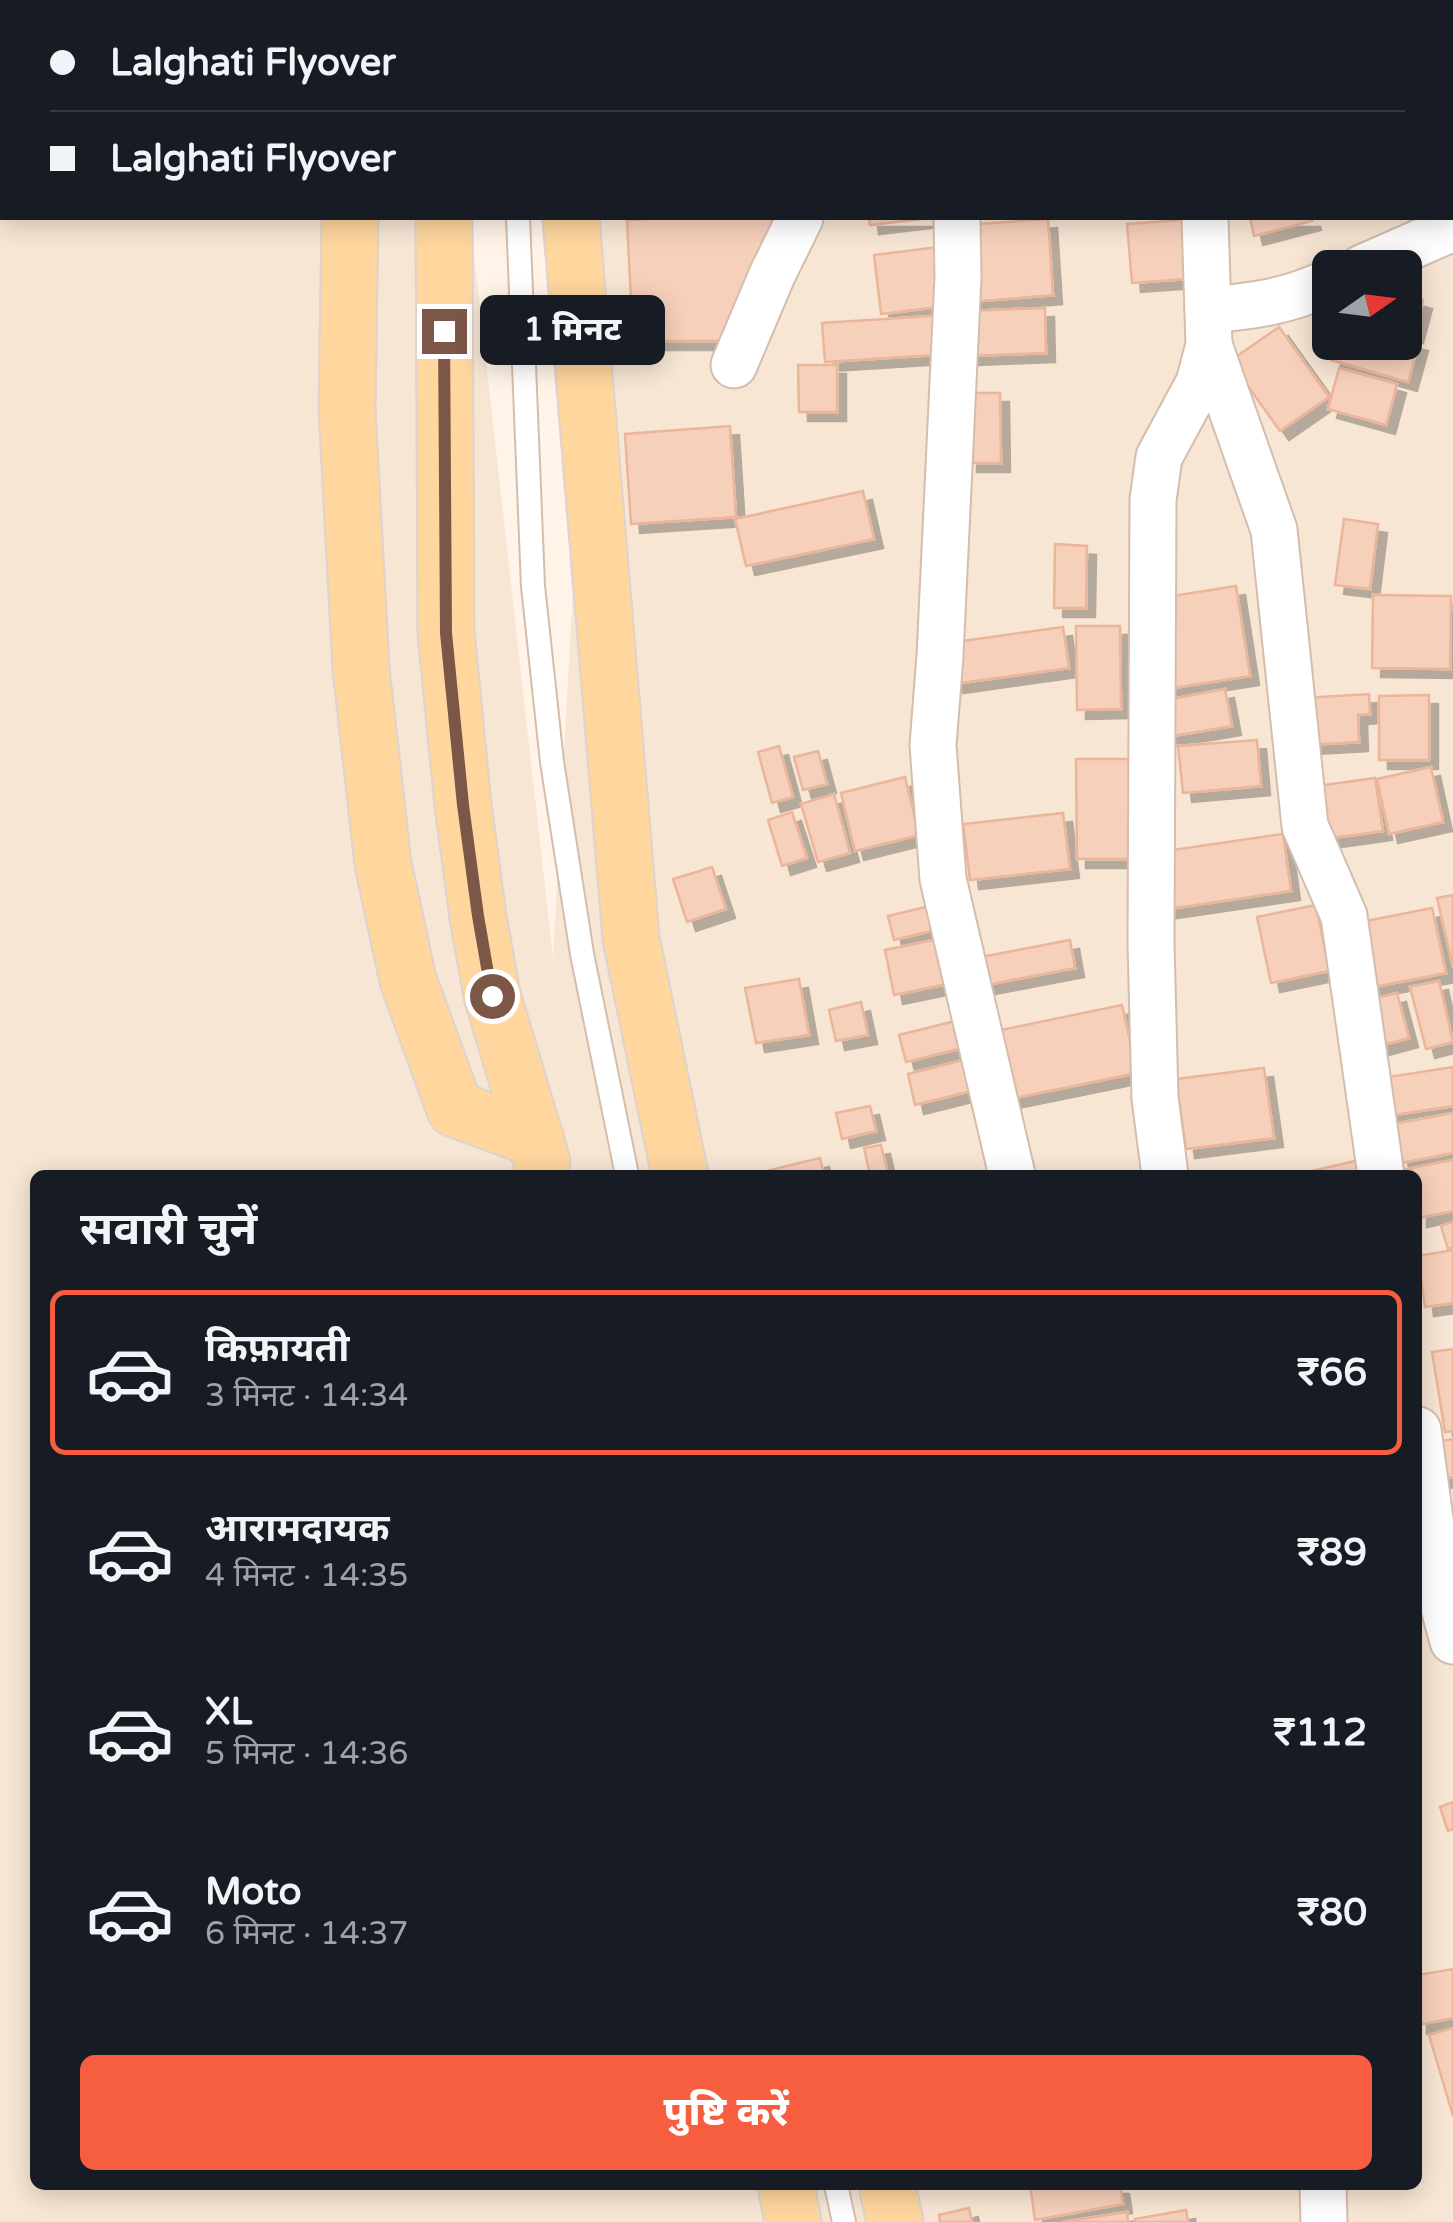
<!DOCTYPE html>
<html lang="hi">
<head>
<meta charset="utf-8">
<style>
  body { margin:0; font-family:"Varela Round","Noto Sans Devanagari",sans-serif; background:#20242c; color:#f1f3f6; height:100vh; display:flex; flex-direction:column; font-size:38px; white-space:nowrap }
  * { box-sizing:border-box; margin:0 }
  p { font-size:32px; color:#9ea1a6 }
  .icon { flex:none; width:55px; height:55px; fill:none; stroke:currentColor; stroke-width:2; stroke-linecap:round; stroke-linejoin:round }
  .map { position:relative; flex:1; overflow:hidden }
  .drawer { position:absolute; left:30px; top:1170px; width:1392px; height:1020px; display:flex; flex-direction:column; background:#171b24; border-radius:15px; box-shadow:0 5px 25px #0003 }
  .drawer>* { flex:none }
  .top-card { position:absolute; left:0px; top:0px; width:1455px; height:220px; box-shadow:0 5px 25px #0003; display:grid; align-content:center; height:220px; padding:0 50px; background:#171b24 }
  .needle { width:65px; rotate:76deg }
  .tools { position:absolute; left:1312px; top:250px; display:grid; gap:20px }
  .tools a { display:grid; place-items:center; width:110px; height:110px; border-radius:15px; background:#171b24; box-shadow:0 5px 25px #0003; font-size:50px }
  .end { position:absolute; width:45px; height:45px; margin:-22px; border:12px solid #7c5747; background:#fff; box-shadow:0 0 0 5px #fff }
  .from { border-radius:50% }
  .bubble { position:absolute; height:70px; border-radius:15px; background:#171b24; box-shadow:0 5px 25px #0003; font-size:32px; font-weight:800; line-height:70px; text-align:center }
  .top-card b { display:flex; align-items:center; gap:35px; height:95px; font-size:38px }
  .top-card b+b { border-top:2px solid #363941 }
  .top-card i { width:25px; height:25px; background:#f1f3f6 }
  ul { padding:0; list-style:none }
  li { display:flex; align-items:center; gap:30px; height:165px; margin:0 20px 15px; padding:0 30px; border:5px solid transparent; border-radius:15px }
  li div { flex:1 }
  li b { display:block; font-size:38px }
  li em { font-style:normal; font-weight:800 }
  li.selected { border-color:#f65e3f }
  li>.icon { width:90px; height:90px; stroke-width:1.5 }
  h2 { padding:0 50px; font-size:45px; line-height:120px }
  .button { display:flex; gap:20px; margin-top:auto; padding:20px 50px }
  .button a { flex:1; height:115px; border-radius:15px; background:#f65e3f; color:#fff; font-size:40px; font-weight:800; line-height:115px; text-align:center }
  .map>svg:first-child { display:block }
  .residential { fill:#f7e6d4; fill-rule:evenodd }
  .building { fill:#f7d0bb; stroke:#ecb59a; stroke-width:2.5; filter:url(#shadow) }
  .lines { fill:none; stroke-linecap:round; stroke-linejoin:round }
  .lane-casing { stroke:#d5bdae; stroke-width:26 }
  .street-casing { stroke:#d5bdae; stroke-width:49 }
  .primary-casing { stroke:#ddd3cf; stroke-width:59 }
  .lane { stroke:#fff; stroke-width:22 }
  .street { stroke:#fff; stroke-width:45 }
  .primary { stroke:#ffd69e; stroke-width:55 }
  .route { stroke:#7c5747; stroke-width:12 }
</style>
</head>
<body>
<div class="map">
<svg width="1453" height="2222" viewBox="0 0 1453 2222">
  <defs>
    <filter id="shadow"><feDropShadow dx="9" dy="9" stdDeviation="0" flood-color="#0004"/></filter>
  </defs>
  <rect width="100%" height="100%" fill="#fff4e7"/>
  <path class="residential" d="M 0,0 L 446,0 L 446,2 L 2,2 L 2,218 L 470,218 L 553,958 L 593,218 L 1452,218 L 1452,2 L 598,2 L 598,0 L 1453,0 L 1453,2222 L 0,2222 ZM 1330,268 L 1405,268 L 1405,342 L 1330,342 ZM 35,1175 L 1418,1175 L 1418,2185 L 35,2185 Z"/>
  <g class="building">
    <rect x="976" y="0" width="63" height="2"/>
    <rect x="1224" y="0" width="65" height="2"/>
    <path d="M 665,218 L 781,218 L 727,341 L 633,341 L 627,220 Z"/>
    <path d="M 869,218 L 930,218 L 870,225 Z"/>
    <path d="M 1250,218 L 1311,218 L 1312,221 L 1254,236 Z"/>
    <path d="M 1048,219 L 1053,295 L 970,302 L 965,225 Z"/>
    <path d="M 1194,219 L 1199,278 L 1132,283 L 1127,224 Z"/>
    <path d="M 947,246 L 955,305 L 881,314 L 874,255 Z"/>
    <path d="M 1405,295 L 1423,300 L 1414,334 L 1405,332 Z"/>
    <path d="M 1045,308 L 1046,353 L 970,356 L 969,311 Z"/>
    <path d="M 947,315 L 949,354 L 825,362 L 822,323 Z"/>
    <path d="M 1279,327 L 1329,397 L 1280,431 L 1230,361 Z"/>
    <path d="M 1405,339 L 1419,342 L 1408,382 L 1331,360 L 1335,342 L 1405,342 Z"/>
    <path d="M 798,365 L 837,365 L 837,412 L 799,412 Z"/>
    <path d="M 1339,368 L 1397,384 L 1386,425 L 1328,409 Z"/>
    <path d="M 969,393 L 1000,393 L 1001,463 L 968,463 Z"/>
    <path d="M 730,426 L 736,517 L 631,524 L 625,434 Z"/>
    <path d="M 863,491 L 874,539 L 746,566 L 735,519 Z"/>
    <path d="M 1344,519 L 1378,524 L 1370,589 L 1335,585 Z"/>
    <path d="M 1055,544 L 1087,546 L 1086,608 L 1054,608 Z"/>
    <path d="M 1236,586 L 1250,676 L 1167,689 L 1154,599 Z"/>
    <path d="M 1373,595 L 1451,596 L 1450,669 L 1372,668 Z"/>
    <path d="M 1076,626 L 1120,626 L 1121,709 L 1077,710 Z"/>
    <path d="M 1063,627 L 1069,668 L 954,684 L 948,643 Z"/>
    <path d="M 1225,689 L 1232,726 L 1167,737 L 1161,701 Z"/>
    <path d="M 1369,694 L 1370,714 L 1358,715 L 1359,742 L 1308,745 L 1305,698 Z"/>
    <path d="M 1429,695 L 1429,760 L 1379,760 L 1379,696 Z"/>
    <path d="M 1257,740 L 1261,786 L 1183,793 L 1178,746 Z"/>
    <path d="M 779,746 L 793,797 L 772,803 L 758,752 Z"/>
    <path d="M 818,751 L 827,784 L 803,790 L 794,757 Z"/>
    <path d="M 1076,759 L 1145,759 L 1146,859 L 1077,859 Z"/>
    <path d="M 1431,767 L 1443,822 L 1389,834 L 1377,779 Z"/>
    <path d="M 905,777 L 919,835 L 855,851 L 841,793 Z"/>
    <path d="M 1375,778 L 1383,831 L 1317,840 L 1310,787 Z"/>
    <path d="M 834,794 L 850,853 L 818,862 L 801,804 Z"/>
    <path d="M 792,812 L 807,858 L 782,866 L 768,820 Z"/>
    <path d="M 1063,813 L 1070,869 L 970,880 L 963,824 Z"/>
    <path d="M 1283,834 L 1291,891 L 1161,910 L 1152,853 Z"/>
    <path d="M 712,867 L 726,909 L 687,922 L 673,879 Z"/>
    <path d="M 1453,895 L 1453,967 L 1437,898 Z"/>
    <path d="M 942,903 L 948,927 L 894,940 L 888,916 Z"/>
    <path d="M 1316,905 L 1329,971 L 1271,983 L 1257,917 Z"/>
    <path d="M 1432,908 L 1446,973 L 1369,988 L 1356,923 Z"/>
    <path d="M 948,937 L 957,982 L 894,995 L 885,950 Z"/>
    <path d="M 1070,940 L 1075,968 L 986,985 L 981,957 Z"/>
    <path d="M 799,979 L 809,1035 L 756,1043 L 745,988 Z"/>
    <path d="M 1439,981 L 1453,1042 L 1426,1049 L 1410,987 Z"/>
    <path d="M 1397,993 L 1409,1038 L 1376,1047 L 1364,1001 Z"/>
    <path d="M 861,1002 L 868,1035 L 836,1041 L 829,1010 Z"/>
    <path d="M 1122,1005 L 1137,1073 L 1000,1101 L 987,1033 Z"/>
    <path d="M 959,1020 L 966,1047 L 906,1062 L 899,1035 Z"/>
    <path d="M 979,1056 L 987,1087 L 915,1105 L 908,1074 Z"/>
    <path d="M 1453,1067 L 1453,1106 L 1387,1116 L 1382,1078 Z"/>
    <path d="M 1264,1068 L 1274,1138 L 1186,1149 L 1176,1079 Z"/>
    <path d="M 870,1106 L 876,1131 L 842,1139 L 836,1113 Z"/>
    <path d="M 1453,1113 L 1453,1153 L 1401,1163 L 1393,1124 Z"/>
    <path d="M 881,1145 L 888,1175 L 870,1175 L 864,1148 Z"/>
    <path d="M 820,1158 L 824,1175 L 750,1175 Z"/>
    <path d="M 1368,1158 L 1372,1175 L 1294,1175 Z"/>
    <path d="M 1453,1160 L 1453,1211 L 1418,1218 L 1418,1175 L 1391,1175 L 1391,1172 Z"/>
    <path d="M 1453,1222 L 1453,1247 L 1448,1249 L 1441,1226 Z"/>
    <path d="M 1453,1250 L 1453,1303 L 1425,1307 L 1418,1256 Z"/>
    <path d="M 1453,1349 L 1453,1431 L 1445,1432 L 1432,1352 Z"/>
    <path d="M 1453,1439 L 1453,1477 L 1441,1479 L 1436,1442 Z"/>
    <path d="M 1453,1802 L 1453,1829 L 1448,1831 L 1440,1807 Z"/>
    <path d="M 1453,1969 L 1453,2018 L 1418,2025 L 1418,1975 Z"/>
    <path d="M 1453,2028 L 1453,2116 L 1429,2035 Z"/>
    <path d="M 1030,2185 L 1120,2185 L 1123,2204 L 1035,2220 Z"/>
    <path d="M 969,2208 L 972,2222 L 940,2222 L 939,2215 Z"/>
    <path d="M 1186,2210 L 1188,2222 L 1135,2222 L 1135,2219 Z"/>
    <path d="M 1127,2212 L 1128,2222 L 1063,2222 Z"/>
  </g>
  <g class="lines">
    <defs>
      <g id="lane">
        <path d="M 509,0 L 509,2"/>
        <path d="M 518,218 L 533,586 L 552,762 L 582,954 L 627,1175"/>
        <path d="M 836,2185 L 844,2222"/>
      </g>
      <g id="street">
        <path d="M 829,0 L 829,2"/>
        <path d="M 956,0 L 956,2"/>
        <path d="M 1198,0 L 1198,2"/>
        <path d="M 957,218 L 958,277 L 940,656 L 933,745 L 943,879 L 1012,1175"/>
        <path d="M 1362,268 L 1453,228"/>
        <path d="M 1208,310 C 1255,306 1286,302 1330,282"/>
        <path d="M 1209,345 L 1274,530 L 1305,826 L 1344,916 L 1381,1175"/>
        <path d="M 734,365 L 772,275 L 800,218"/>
        <path d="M 1165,1175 L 1155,1098 L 1151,943 L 1153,500 L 1159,457 L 1199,383 L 1209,345 L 1205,218"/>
        <path d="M 1418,1430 L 1440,1593 L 1453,1641"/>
        <path d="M 1323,2185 L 1324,2222"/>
      </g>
      <g id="primary">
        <path d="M 443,0 L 443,2"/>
        <path d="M 557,0 L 557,2"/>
        <path d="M 352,2 L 352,0"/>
        <path d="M 350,218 L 347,409 L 361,669 L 383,864 L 408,980 L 455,1109 L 536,1139"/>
        <path d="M 444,218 L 446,633 L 463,805 L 478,917 L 492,995 L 542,1162"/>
        <path d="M 571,218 L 631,938 L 680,1175"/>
        <path d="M 786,2185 L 793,2222"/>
        <path d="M 887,2185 L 895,2222"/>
      </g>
    </defs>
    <use href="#lane" class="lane-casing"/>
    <use href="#street" class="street-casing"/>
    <use href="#primary" class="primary-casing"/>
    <use href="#lane" class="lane"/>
    <use href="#street" class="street"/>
    <use href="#primary" class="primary"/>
  </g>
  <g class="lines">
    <path class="route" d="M 444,331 L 446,633 L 463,805 L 478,916 L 492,996"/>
  </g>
</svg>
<div class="tools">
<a><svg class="needle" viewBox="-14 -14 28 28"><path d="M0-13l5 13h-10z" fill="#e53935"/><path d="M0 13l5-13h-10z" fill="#9ea1a6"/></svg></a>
</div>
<i class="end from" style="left:492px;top:996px"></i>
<i class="end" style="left:444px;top:331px"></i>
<div class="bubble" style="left:480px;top:295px;width:185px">1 मिनट</div>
<div class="top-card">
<b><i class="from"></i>Lalghati Flyover</b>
<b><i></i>Lalghati Flyover</b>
</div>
<section class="drawer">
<h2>सवारी चुनें</h2>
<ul>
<li class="selected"><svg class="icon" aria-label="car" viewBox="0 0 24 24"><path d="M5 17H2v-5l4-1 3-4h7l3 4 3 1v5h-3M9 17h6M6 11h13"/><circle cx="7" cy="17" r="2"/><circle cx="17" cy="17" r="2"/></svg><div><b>किफ़ायती</b><p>3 मिनट · 14:34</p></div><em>₹66</em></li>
<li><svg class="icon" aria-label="car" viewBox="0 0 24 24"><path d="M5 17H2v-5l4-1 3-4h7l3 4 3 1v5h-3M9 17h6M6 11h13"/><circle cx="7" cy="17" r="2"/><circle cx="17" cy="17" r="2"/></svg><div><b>आरामदायक</b><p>4 मिनट · 14:35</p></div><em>₹89</em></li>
<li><svg class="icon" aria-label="car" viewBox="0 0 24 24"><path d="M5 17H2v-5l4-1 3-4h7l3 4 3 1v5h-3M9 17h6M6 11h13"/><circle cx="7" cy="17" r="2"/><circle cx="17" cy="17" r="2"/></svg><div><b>XL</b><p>5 मिनट · 14:36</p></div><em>₹112</em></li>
<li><svg class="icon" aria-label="car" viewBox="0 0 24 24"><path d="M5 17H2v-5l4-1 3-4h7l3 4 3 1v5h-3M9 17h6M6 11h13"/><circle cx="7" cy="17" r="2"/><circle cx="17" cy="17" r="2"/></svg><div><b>Moto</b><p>6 मिनट · 14:37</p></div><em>₹80</em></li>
</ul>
<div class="button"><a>पुष्टि करें</a></div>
</section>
</div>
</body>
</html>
